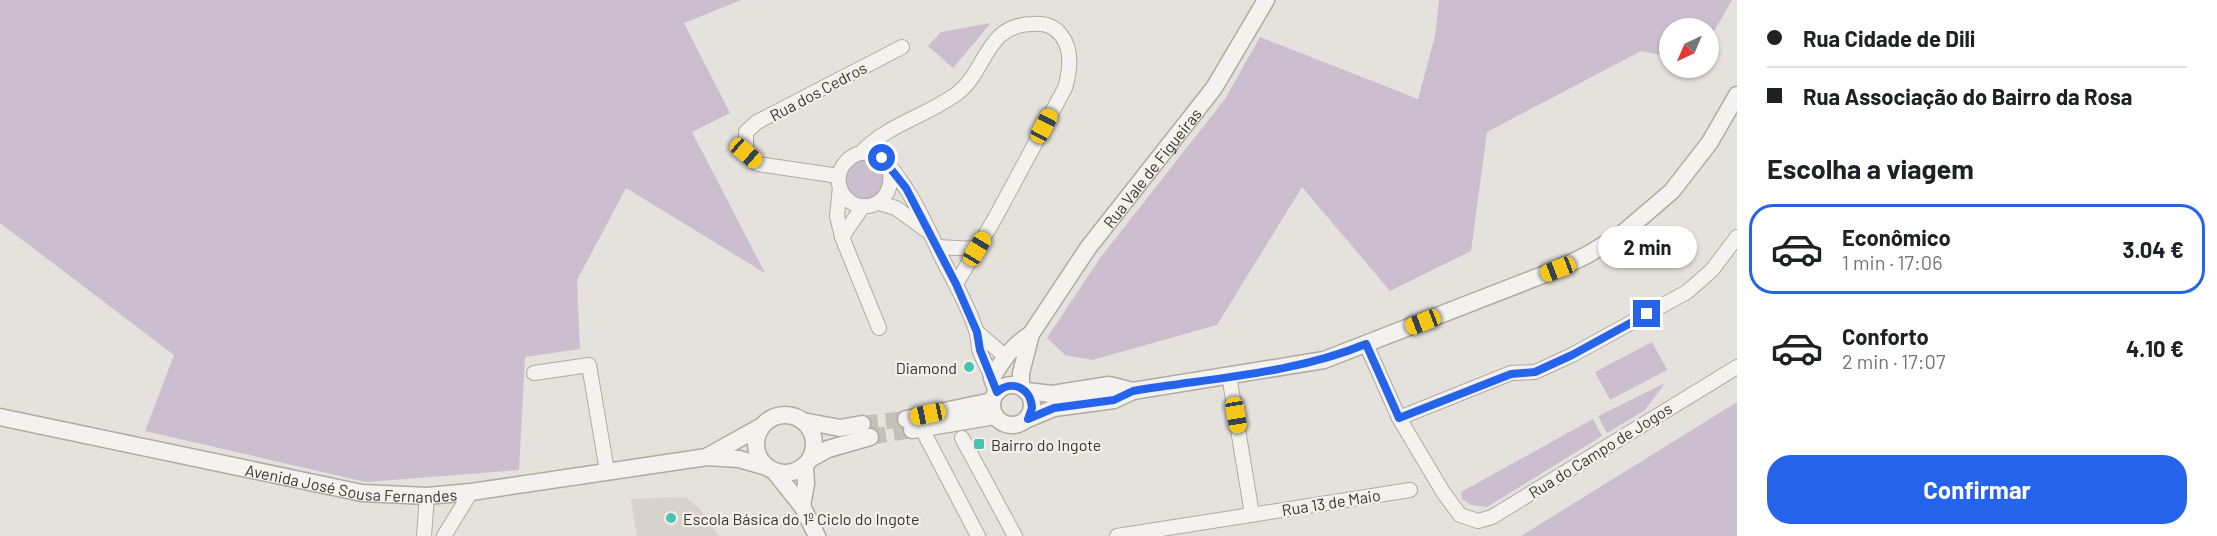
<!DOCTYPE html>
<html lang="pt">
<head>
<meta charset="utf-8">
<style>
  body { margin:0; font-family:Barlow,sans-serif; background:#f2f2f2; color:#202124; height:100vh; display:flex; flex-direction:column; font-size:22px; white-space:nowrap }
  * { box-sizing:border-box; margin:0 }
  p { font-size:20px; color:#757577 }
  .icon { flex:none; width:33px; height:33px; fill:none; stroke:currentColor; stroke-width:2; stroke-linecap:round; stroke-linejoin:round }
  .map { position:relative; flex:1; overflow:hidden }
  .drawer { display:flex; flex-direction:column; background:#fff; width:480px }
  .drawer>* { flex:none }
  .banner { display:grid; align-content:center; height:132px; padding:0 30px; background:#fff }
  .needle { width:39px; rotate:224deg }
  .controls { position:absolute; left:1659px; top:18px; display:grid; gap:12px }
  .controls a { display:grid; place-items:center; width:60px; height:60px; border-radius:50%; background:#fff; box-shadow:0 2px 4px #0004; font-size:30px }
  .end { position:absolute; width:27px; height:27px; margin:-14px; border:8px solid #2563eb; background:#fff; box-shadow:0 0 0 3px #fff }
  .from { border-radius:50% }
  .bubble { position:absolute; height:42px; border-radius:21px; background:#fff; box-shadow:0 2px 4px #0004; font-size:20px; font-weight:700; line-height:42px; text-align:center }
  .car { position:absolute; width:18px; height:36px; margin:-18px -9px; border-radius:8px; box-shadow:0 0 4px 2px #0007; background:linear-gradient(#f5c518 24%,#345 0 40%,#f5c518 0 76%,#345 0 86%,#f5c518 0) }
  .banner b { display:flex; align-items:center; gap:21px; height:57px; font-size:22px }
  .banner b+b { border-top:2px solid #e0e0e0 }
  .banner i { width:15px; height:15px; background:#202124 }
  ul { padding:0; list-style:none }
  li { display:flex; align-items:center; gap:18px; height:90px; margin:0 12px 9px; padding:0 18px; border:3px solid transparent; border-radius:24px }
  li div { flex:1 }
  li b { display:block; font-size:22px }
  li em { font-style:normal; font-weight:700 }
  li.on { border-color:#2563eb }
  li>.icon { width:54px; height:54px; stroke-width:1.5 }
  h2 { padding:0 30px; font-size:27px; line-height:72px }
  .cta { display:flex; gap:12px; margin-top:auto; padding:12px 30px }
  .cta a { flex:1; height:69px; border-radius:24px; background:#2563eb; color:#fff; font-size:24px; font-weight:700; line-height:69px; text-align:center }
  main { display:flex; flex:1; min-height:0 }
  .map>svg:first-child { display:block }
  .built { fill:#d7d2cb }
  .green { fill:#cbbecf }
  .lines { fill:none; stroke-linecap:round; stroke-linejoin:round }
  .tertiary-tunnel { stroke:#c3bfb9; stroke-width:16; stroke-dasharray:16 8; stroke-linecap:butt }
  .minor-casing { stroke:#afaaa3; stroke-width:16 }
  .tertiary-casing { stroke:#afaaa3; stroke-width:19 }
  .minor { stroke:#f4f2ef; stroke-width:14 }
  .tertiary { stroke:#f4f2ef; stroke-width:16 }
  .route { stroke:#2563eb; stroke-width:8 }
  .poi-dot { fill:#49c3b1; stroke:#f3f0ec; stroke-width:2 }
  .labels { text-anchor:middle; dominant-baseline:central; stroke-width:4.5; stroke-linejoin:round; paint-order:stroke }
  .street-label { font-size:16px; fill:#3b3427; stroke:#f3f0ec }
  .poi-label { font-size:16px; fill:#3b3427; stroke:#f3f0ec; text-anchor:start }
</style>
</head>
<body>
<main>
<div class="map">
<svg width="1737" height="536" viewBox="0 0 1737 536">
  <rect width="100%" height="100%" fill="#e5e2dd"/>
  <path class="built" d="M 685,497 L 700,509 L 719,536 L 637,536 L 631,499 Z"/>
  <g class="green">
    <path d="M 0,0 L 741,0 L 684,23 L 730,113 L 692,132 L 765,273 L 626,188 L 577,280 L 580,349 L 525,357 L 519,470 L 366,482 L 145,431 L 174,355 L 0,223 Z"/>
    <path d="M 1439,0 L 1732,0 L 1709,40 L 1708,28 L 1670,28 L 1669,57 L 1641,51 L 1487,132 L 1471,251 L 1390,291 L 1302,187 L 1217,325 L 1092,360 L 1065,355 L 1047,338 L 1100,258 L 1225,99 L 1260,37 L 1418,99 L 1435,36 Z"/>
    <path d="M 991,23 L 953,68 L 928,46 L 941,32 Z"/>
    <circle cx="864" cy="180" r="20"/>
    <path d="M 1652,342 L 1667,370 L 1610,400 L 1595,372 Z"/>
    <path d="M 1665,383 L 1645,410 L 1607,433 L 1598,416 Z"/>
    <path d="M 1737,402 L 1737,536 L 1521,536 Z"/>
    <path d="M 1593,419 L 1602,436 L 1487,507 L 1471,505 L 1462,499 L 1461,492 Z"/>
  </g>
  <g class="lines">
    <g class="tertiary-tunnel">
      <path d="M 862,424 L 906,419"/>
      <path d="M 870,437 L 912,430"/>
    </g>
    <defs>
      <g id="minor">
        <path d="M 861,153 C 887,124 928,116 959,92 C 987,69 986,24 1033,24 C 1044,23 1054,26 1061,35 C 1073,50 1070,71 1065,88 L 994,220 L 956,284"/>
        <path d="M 889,167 C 899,208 852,220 840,188 C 833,168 854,147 874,154 C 887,158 897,176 905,187 C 919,208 930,233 941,256 C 953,280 968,305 976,330 C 978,336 978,343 979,349 C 982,358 988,368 992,378"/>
        <path d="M 839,176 L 758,164 L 746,153 L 746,132 L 757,122 L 902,47"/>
        <path d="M 840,187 L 837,216 L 842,237"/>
        <path d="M 879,203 L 896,208 L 926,230"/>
        <path d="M 863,206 L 842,237 L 879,328"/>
        <path d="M 937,247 L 977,249"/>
        <path d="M 977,332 L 1005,356"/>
        <path d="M 1366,344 L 1399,418 L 1443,492 L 1460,515 L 1478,521 L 1492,517 L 1737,367"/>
        <path d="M 534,373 L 589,365 L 607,471"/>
        <path d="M 1229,375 L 1252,514"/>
        <path d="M 1399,418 L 1511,373 L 1535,372 L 1572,355 L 1687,292 L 1712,270 L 1737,237"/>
        <path d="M 922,429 L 978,536"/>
        <path d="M 962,438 L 1015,536"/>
        <path d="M 424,536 L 427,496"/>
        <path d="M 444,536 L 471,492"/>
        <path d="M 1117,536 L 1410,490"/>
      </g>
      <g id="tertiary">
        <circle cx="1012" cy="405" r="20"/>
        <path id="s1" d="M 1021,387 L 1021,373 L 1031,334 L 1088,248 L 1214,88 L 1266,0"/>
        <path d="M 1026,391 L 1052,394 L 1109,385 L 1133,391"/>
        <path d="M 997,392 L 992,378 C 1003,359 1012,346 1031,334"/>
        <circle cx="785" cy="444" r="29"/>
        <path id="s2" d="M 0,417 L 362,493 L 427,496 L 471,492 L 707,457 L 739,459 L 767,467"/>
        <path d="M 906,419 L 992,401"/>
        <path d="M 1028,419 L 1054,408 L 1114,400 L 1133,391 L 1324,360 L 1558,269 L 1587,255 L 1623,233 L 1672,191 L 1710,142 L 1737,95"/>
        <path d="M 803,421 L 840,428 L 862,424"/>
        <path d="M 912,430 L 995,416"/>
        <path d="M 708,456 L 762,426"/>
        <path d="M 810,459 L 828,449 L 870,437"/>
        <path d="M 774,471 L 802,506 L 817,536"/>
        <path d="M 802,506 L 806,484 L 805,466"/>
      </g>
    </defs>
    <use href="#minor" class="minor-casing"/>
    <use href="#tertiary" class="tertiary-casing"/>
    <use href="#minor" class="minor"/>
    <use href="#tertiary" class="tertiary"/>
  </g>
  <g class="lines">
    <path class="route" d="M 882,158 L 906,188 L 956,284 L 977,332 L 980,350 L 997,392 C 1012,379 1031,388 1032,408 L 1028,419 L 1054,408 L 1114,400 L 1133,391 C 1211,378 1293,374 1366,344 L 1399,418 L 1511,374 L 1535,372 L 1572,355 L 1647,314"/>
  </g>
  <g class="poi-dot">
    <circle cx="969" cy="367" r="6"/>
    <rect x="973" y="438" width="12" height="12" rx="3"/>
    <circle cx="671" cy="518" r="6"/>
  </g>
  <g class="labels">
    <g class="street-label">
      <text transform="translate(818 91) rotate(-28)">Rua dos Cedros</text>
      <text stroke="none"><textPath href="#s1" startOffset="260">Rua Vale de Figueiras</textPath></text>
      <text transform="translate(1600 450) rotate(-32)">Rua do Campo de Jogos</text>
      <text stroke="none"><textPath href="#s2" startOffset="358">Avenida José Sousa Fernandes</textPath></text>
      <text transform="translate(1331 502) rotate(-9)">Rua 13 de Maio</text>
    </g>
    <g class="poi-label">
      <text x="957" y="367" text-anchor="end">Diamond</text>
      <text x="991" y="444">Bairro do Ingote</text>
      <text x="683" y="518">Escola Básica do 1º Ciclo do Ingote</text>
    </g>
  </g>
</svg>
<div class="controls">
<a><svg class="needle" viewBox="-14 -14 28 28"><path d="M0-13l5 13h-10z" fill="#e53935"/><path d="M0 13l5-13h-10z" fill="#757577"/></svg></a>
</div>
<i class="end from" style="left:882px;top:158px"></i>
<i class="end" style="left:1647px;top:314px"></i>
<div class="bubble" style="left:1598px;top:226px;width:99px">2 min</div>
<i class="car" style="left:1044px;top:126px;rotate:28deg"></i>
<i class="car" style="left:746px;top:153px;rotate:131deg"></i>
<i class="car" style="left:977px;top:249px;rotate:31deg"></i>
<i class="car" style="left:1558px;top:269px;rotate:249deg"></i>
<i class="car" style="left:1423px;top:322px;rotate:249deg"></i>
<i class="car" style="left:928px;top:414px;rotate:258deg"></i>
<i class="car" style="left:1236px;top:415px;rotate:170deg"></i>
</div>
<section class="drawer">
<div class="banner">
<b><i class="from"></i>Rua Cidade de Dili</b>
<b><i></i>Rua Associação do Bairro da Rosa</b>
</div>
<h2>Escolha a viagem</h2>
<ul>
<li class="on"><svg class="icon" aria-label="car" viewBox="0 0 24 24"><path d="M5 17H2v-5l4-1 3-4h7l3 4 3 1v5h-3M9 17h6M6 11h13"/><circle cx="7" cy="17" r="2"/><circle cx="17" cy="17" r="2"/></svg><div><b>Econômico</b><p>1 min · 17:06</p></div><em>3.04 €</em></li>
<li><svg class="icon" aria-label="car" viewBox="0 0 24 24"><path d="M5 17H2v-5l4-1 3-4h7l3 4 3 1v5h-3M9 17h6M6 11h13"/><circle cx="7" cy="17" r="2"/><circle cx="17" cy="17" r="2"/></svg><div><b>Conforto</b><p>2 min · 17:07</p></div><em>4.10 €</em></li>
</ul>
<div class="cta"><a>Confirmar</a></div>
</section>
</main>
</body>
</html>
